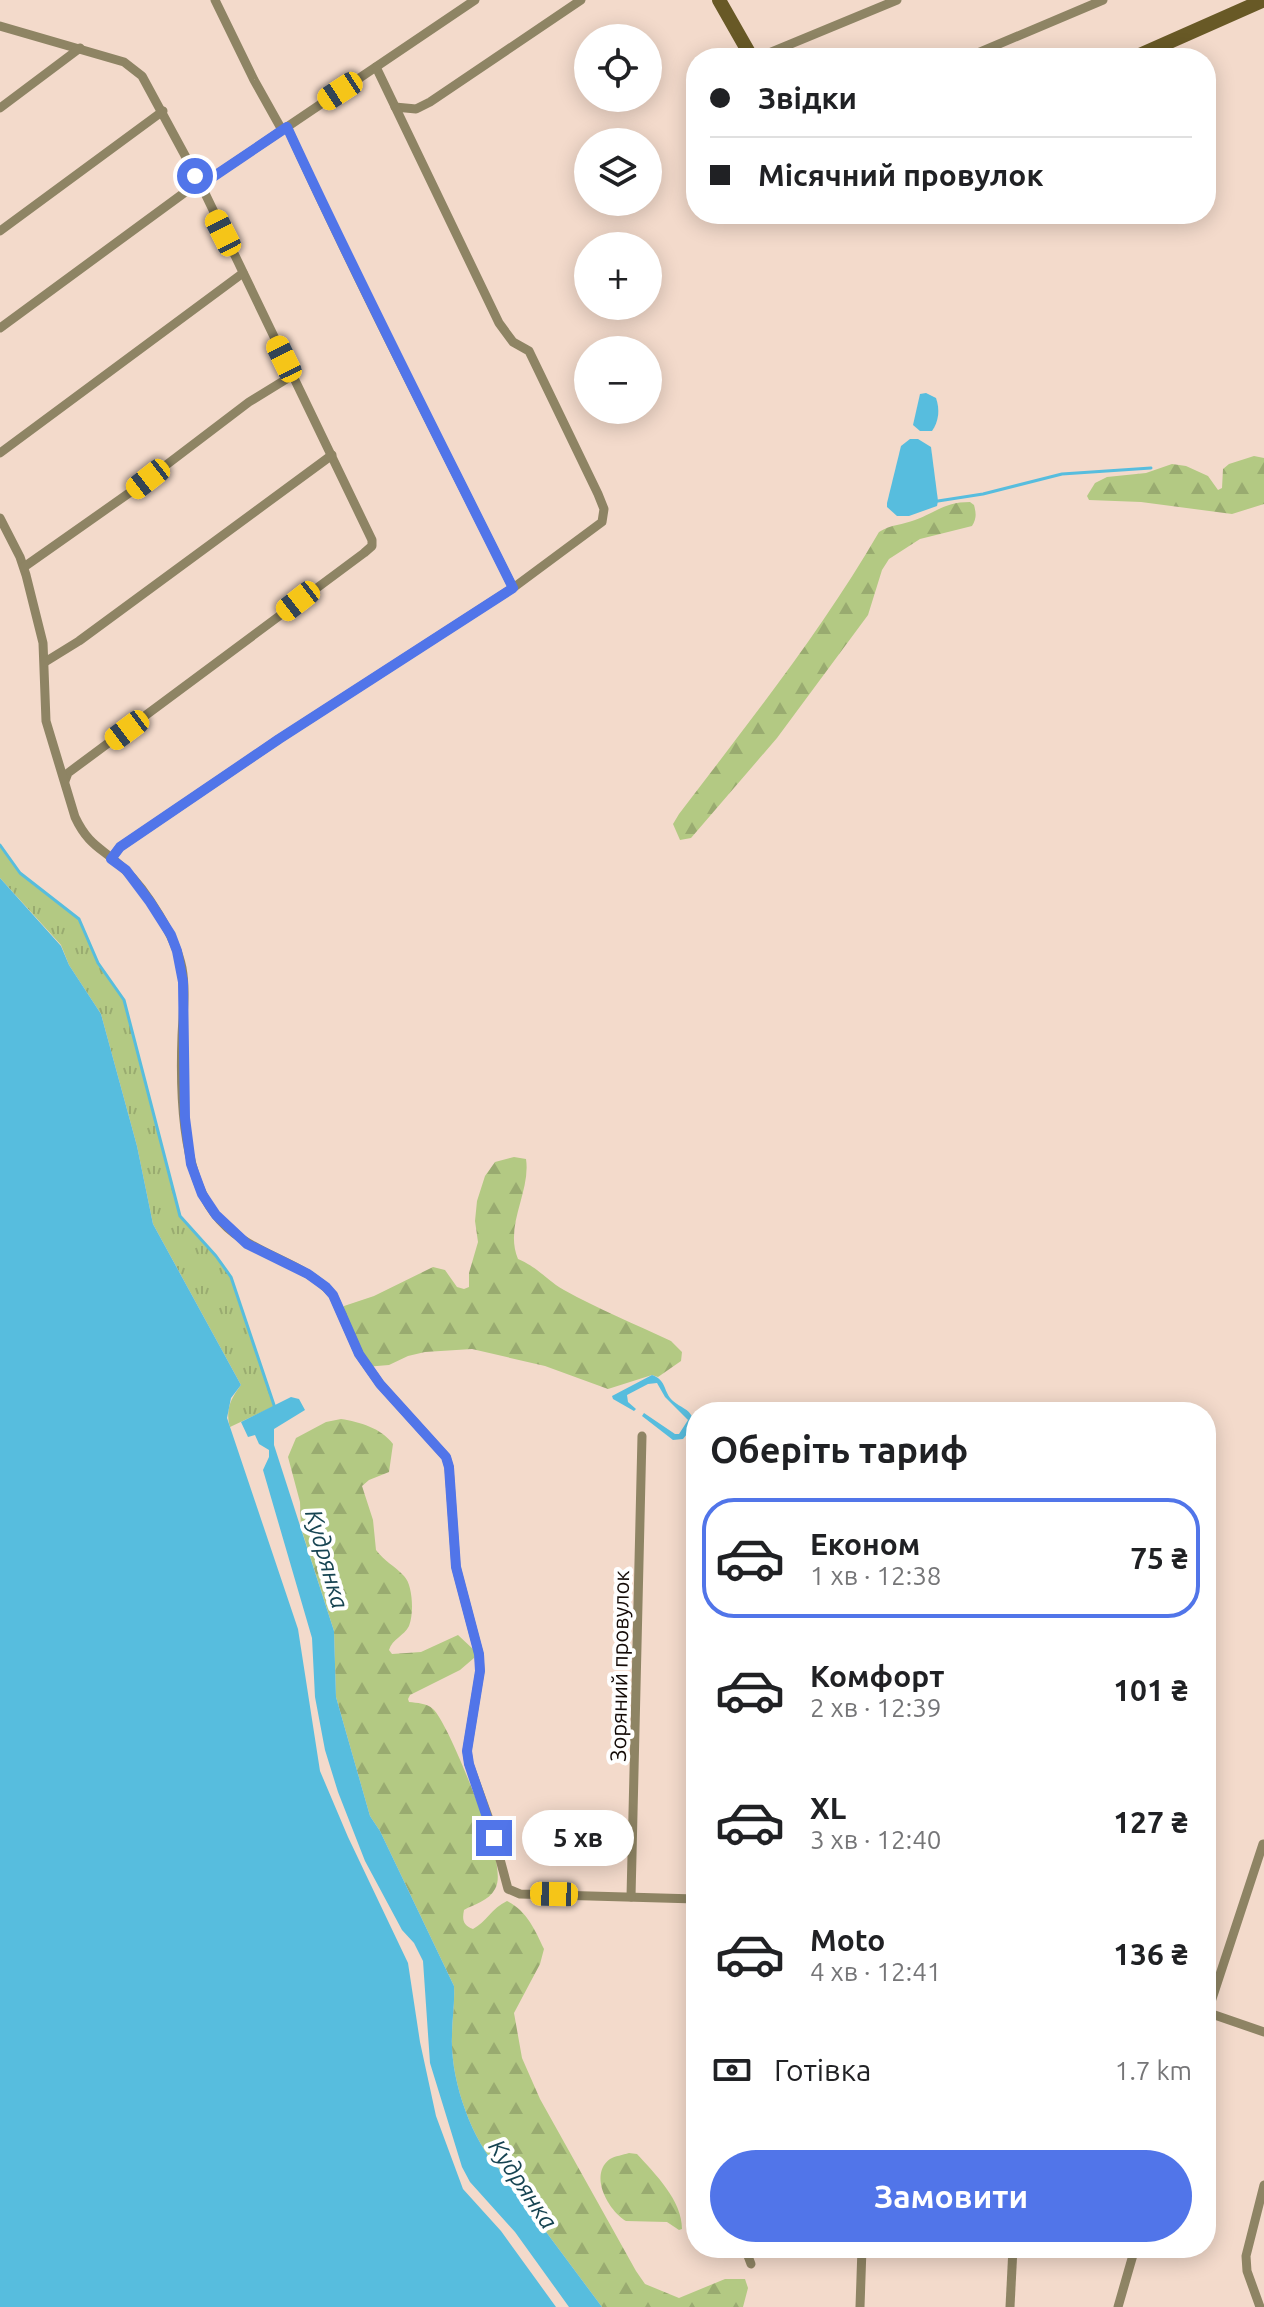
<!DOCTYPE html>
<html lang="uk">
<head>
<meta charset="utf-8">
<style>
  body { margin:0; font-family:Ubuntu,sans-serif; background:#f6f6f6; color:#202124; height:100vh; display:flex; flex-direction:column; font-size:30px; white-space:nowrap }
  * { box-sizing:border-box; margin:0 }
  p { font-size:26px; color:#757577 }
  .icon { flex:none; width:44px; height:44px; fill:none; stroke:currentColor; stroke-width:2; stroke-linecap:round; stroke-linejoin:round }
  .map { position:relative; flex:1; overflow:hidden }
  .sheet { position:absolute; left:686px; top:1402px; width:530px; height:856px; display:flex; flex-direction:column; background:#fff; border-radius:32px; box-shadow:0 4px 20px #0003 }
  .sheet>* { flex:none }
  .guide { position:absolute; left:686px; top:48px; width:530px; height:176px; border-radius:32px; box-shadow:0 4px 20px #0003; display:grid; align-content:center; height:176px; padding:0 24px; background:#fff }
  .buttons { position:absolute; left:574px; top:24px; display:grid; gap:16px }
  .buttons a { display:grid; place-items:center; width:88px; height:88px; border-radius:50%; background:#fff; box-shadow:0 4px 20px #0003; font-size:40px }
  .end { position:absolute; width:36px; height:36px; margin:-18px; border:10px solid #5175e9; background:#fff; box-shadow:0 0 0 4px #fff }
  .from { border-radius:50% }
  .bubble { position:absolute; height:56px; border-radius:28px; background:#fff; box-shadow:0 4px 20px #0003; font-size:26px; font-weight:600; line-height:56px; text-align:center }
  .car { position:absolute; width:24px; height:48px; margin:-24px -12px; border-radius:10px; box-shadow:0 0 6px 2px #0007; background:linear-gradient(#f5c518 24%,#345 0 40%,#f5c518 0 76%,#345 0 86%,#f5c518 0) }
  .guide b { display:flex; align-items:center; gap:28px; height:76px; font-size:30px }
  .guide b+b { border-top:2px solid #e0e0e0 }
  .guide i { width:20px; height:20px; background:#202124 }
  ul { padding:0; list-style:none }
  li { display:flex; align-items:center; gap:24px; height:120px; margin:0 16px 12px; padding:0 8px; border:4px solid transparent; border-radius:32px }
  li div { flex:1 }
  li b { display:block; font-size:30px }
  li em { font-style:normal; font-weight:600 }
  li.on { border-color:#5175e9 }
  li>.icon { width:72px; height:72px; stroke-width:1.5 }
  h2 { padding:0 24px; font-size:36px; line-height:96px }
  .pay { display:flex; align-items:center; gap:20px; height:88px; padding:0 24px; font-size:30px }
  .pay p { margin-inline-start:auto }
  .action { display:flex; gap:16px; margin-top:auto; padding:16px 24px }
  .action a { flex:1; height:92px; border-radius:48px; background:#5175e9; color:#fff; font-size:32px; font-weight:600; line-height:92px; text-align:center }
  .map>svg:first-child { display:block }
  .grass { fill:url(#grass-tufts) }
  .forest { fill:url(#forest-firs) }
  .water { fill:#57bdde }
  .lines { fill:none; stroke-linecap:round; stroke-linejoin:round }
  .stream { stroke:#57bdde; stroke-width:3 }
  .street { stroke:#8e8464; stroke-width:9 }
  .secondary { stroke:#685926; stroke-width:14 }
  .route { stroke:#5175e9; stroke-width:10 }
  .labels { text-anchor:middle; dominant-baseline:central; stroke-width:8; stroke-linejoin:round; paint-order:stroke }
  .street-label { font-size:22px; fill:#140b07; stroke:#fff }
  .water-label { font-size:24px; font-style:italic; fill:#174452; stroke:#fff }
</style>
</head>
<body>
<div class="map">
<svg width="1264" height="2307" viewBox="0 0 1264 2307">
  <defs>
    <pattern id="grass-tufts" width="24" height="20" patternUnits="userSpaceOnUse" patternTransform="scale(2)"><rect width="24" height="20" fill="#b3c983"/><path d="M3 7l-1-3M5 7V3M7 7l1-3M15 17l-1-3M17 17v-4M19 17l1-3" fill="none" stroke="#99ab70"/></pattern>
    <pattern id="forest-firs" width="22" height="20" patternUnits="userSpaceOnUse" patternTransform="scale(2)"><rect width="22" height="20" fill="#b3c983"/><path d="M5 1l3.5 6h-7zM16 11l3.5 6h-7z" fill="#99ab70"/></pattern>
  </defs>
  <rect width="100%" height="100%" fill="#f3dacb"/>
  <path class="grass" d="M 0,845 L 20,873 L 79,919 L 98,963 L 124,1000 L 180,1216 L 216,1256 L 231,1277 L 275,1406 L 230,1427 C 225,1410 231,1398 241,1385 L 153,1224 L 137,1146 L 101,1014 L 69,965 L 61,945 L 0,878 Z"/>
  <g class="forest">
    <path d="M 1254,456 L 1264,458 L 1264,504 L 1232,514 L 1141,502 L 1089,500 L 1087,496 L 1095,483 L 1107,477 L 1146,473 L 1172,464 L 1186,466 L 1208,476 L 1218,490 L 1222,488 L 1223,469 L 1229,464 Z"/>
    <path d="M 970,502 L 974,505 C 976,513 977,518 972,526 L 920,539 L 889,559 L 882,570 L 868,615 L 777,738 L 691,838 L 680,840 L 673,824 L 679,814 C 749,722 821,632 879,532 C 891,524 903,525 915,520 C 937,512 945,502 970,502 Z"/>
    <path d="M 514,1157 L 526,1159 C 531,1192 504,1226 518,1259 C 539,1268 545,1279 564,1290 C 598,1309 635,1324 671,1341 L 682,1352 L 681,1361 L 658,1377 L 652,1375 L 608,1389 L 545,1366 L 472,1349 L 425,1352 L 408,1356 L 389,1365 L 365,1367 L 341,1310 L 344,1306 L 374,1296 L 433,1267 L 445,1270 L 457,1287 L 464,1289 L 469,1287 L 469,1273 L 478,1242 L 475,1221 L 477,1201 L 485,1176 L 495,1162 Z"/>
    <path d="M 341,1419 C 360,1422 381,1428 393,1444 L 389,1472 L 369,1480 L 362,1486 L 373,1520 L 376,1550 C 384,1561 395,1566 404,1576 C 413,1585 414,1614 409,1626 C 404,1636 392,1639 389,1650 L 392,1654 L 421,1652 L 458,1635 L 474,1650 L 474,1658 L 460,1670 L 410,1695 L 408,1699 L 409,1702 C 417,1703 427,1703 433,1709 C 448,1722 492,1836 496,1859 C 497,1869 500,1880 495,1889 C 489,1901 474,1904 464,1910 C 462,1920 463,1925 473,1929 C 486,1922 492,1908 507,1901 C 527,1911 535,1930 544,1949 L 540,1964 L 514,2013 L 522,2058 L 540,2099 L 636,2271 L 645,2284 L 679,2298 L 725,2279 L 745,2279 L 748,2288 L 743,2307 L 602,2307 L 500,2170 C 471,2140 450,2078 452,2036 C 452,2019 455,2003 454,1986 L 380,1831 L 370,1816 L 336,1697 L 334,1631 L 301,1528 L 300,1502 L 288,1457 L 296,1438 L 326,1422 Z"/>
    <path d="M 629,2153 L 637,2154 C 655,2174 682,2200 682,2229 L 679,2230 L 667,2222 L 626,2221 C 609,2211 588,2175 610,2159 C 615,2156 623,2155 629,2153 Z"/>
  </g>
  <g class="water">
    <path d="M 926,393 L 936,398 C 940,409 939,421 932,431 L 920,431 L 913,425 L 920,394 Z"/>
    <path d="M 910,439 L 918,439 L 931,447 L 938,501 L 937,506 L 909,516 L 897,516 L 887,507 L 887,503 L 901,446 Z"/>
    <path d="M 0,878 L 61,946 L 69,965 L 101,1014 L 137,1146 L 153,1224 L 241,1385 L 231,1398 L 227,1418 L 298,1629 L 320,1771 L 348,1837 L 408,1963 L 420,2042 L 436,2116 L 463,2189 L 501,2231 L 556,2307 L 0,2307 Z"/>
    <path d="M 652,1375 C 667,1380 663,1392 673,1401 C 681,1408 688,1408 693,1418 L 691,1429 L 683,1439 L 673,1440 L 642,1416 L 644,1413 L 675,1434 L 679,1434 L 688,1420 L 665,1397 L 657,1383 L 648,1384 L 627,1395 L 628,1402 L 636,1409 L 634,1411 L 613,1399 L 612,1396 Z"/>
    <path d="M 291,1397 L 299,1399 L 305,1410 L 274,1429 L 274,1445 L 334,1631 L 336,1697 L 370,1816 L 380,1831 L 454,1986 C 455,2003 452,2019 452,2036 C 450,2078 471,2140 500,2170 L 602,2307 L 569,2307 L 515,2232 L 470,2182 L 462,2167 L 430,2063 L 423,1961 L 414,1943 L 402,1930 L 365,1861 L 338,1792 L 325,1750 L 315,1697 L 312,1638 L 263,1470 L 269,1457 L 269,1450 L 259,1444 L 255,1435 L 248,1437 L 241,1422 Z"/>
  </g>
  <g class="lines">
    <g class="stream">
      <path d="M 938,501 L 983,494 L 1062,474 L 1151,468"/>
      <path d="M 0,845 L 20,873 L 79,919 L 98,963 L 124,1000 L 180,1216 L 216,1256 L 231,1277 L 275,1408"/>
    </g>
    <g class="street">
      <path d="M 215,0 L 254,80 L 282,130"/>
      <path d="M 0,26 L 124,62 L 142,76 L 201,185 L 372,540 L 372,546 L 364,553 L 68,773 L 65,781"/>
      <path d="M 757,58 L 897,0"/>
      <path d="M 966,58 L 1103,0"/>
      <path d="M 395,107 L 416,109 L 430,102 L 581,0"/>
      <path d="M 0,108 L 80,48"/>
      <path d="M 287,127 C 358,283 437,435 513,588"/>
      <path d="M 201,185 L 475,0"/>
      <path d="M 0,231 L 163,111"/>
      <path d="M 0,328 L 199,182"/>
      <path d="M 0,453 L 243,273"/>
      <path d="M 0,518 L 20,557 L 26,575 L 43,643 L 46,721 L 75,817 C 89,847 103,848 124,869 C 147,890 176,938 182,968 C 186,990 183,1014 182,1036 C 180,1089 181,1169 214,1213 C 246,1256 301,1258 333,1295 L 359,1354 L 380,1384 L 446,1457 L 449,1467 L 456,1567 L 479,1654 L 480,1671 L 467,1751 L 469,1764 L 490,1822 L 508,1889 L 520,1894 L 696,1899"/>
      <path d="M 24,567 L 132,491 L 249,402 L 293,375"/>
      <path d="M 45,662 L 79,641 L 332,455"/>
      <path d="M 111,859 L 120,847 L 279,739 L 513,588 L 602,522 L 604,509 L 598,494 L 529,351 L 513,342 L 499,323 L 376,67"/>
      <path d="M 631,1897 L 642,1436"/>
      <path d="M 1206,2012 L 1264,2032"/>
      <path d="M 1206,2017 L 1263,1844"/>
      <path d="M 745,2248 L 751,2264"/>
      <path d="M 860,2307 L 862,2248"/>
      <path d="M 1010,2307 L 1013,2248"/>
      <path d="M 1118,2307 L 1135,2248"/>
      <path d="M 1260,2307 L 1247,2271 L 1246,2256 L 1264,2185"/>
    </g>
    <g class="secondary">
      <path d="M 719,0 L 752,58"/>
      <path d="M 1133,58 L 1264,0"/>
    </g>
  </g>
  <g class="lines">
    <path class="route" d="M 195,176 L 201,185 L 287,127 C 359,283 437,435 513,588 L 279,739 L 120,847 L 111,859 L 126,870 L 150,902 L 171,935 L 177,951 L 183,982 L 185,1118 L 191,1164 L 202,1194 L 216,1215 L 247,1244 L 308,1274 L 326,1287 L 333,1295 L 359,1354 L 380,1384 L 446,1457 L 449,1467 L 456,1567 L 479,1654 L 480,1671 L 467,1751 L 469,1764 L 494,1838"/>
  </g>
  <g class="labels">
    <g class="street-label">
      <text transform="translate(619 1666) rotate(-89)">Зоряний провулок</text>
    </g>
    <g class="water-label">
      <text transform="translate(327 1559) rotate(74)">Кудрянка</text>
      <text transform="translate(523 2184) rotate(56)">Кудрянка</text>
    </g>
  </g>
</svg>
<div class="buttons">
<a><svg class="icon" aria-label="locate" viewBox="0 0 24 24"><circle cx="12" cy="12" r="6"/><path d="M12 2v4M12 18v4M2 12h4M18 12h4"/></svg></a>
<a><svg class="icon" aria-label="layers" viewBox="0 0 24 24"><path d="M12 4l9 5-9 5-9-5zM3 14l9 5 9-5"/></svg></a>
<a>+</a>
<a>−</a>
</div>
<i class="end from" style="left:195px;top:176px"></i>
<i class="end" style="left:494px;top:1838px"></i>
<div class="bubble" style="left:522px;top:1810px;width:112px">5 хв</div>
<i class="car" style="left:340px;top:91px;rotate:237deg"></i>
<i class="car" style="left:223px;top:233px;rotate:333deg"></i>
<i class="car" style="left:284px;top:359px;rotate:334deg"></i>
<i class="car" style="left:148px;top:479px;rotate:232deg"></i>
<i class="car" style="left:298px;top:601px;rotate:232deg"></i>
<i class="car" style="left:127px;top:730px;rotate:233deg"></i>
<i class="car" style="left:554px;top:1894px;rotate:271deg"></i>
<div class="guide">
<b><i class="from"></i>Звідки</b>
<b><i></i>Місячний провулок</b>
</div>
<section class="sheet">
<h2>Оберіть тариф</h2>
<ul>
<li class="on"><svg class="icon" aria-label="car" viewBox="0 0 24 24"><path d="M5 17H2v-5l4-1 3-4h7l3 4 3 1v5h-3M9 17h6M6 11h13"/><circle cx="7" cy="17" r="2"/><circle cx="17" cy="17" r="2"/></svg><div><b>Економ</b><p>1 хв · 12:38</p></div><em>75 ₴</em></li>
<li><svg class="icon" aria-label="car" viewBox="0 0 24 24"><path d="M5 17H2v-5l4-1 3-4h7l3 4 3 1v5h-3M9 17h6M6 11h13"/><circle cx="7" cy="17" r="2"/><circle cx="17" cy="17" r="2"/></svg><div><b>Комфорт</b><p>2 хв · 12:39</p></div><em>101 ₴</em></li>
<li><svg class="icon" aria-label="car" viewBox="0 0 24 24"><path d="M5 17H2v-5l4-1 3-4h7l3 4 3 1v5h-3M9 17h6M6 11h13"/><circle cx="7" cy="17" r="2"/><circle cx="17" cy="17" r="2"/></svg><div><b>XL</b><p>3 хв · 12:40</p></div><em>127 ₴</em></li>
<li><svg class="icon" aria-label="car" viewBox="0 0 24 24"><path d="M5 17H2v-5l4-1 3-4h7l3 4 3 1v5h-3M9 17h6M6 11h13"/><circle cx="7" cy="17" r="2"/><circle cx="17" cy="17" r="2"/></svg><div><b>Moto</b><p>4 хв · 12:41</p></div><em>136 ₴</em></li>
</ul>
<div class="pay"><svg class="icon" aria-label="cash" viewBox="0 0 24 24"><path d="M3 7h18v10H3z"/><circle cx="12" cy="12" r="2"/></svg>Готівка<p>1.7 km</p></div>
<div class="action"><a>Замовити</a></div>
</section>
</div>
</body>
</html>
